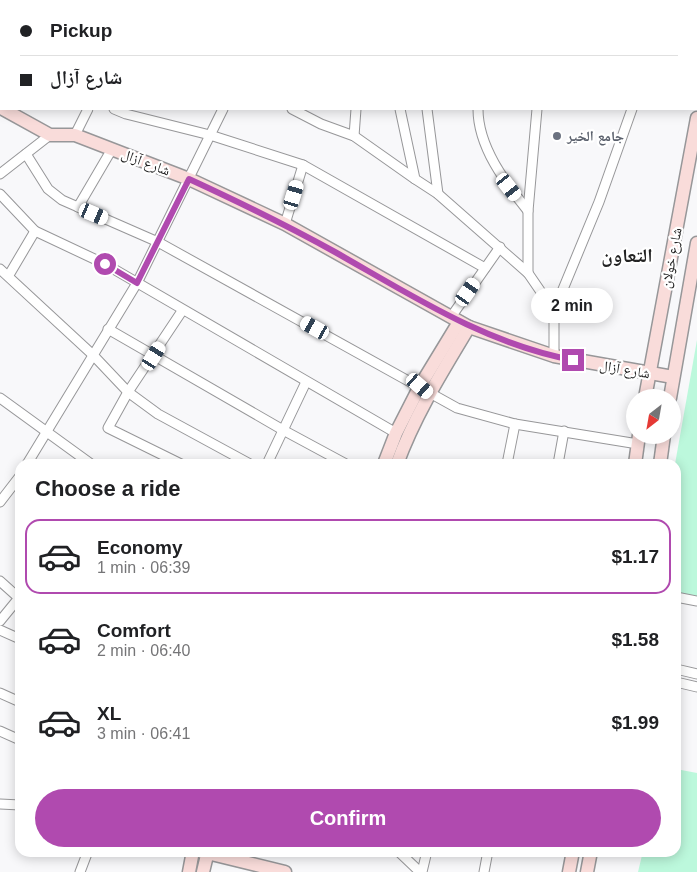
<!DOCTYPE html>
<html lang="en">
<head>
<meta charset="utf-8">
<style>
  body { margin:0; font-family:Arial,"Noto Naskh Arabic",sans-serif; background:#f6f6f6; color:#202124; height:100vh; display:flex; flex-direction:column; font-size:19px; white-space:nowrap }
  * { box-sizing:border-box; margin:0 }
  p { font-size:16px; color:#757577 }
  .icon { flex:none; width:28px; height:28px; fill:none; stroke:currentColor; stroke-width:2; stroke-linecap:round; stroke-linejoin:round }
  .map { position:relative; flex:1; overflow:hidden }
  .details { position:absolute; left:15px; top:459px; width:666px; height:398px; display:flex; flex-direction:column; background:#fff; border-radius:15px; box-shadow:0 2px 12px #0003 }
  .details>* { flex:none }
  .guide { position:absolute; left:0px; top:0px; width:698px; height:110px; box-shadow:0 2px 12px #0003; display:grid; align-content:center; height:110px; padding:0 20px; background:#fff }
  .needle { width:32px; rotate:211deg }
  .buttons { position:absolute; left:626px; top:389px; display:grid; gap:10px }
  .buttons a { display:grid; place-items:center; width:55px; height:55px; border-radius:50%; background:#fff; box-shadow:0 2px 12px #0003; font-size:25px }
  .end { position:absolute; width:22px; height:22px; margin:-11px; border:6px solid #b04aaf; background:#fff; box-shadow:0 0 0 2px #fff }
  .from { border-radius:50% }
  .bubble { position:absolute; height:35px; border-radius:18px; background:#fff; box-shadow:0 2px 12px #0003; font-size:16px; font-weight:700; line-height:35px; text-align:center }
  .car { position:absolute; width:15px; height:30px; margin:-15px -8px; border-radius:6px; box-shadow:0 0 4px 1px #0007; background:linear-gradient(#fff 24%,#345 0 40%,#fff 0 76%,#345 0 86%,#fff 0) }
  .guide b { display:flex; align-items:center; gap:18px; height:48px; font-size:19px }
  .guide b+b { border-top:1px solid #e0e0e0 }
  .guide i { width:12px; height:12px; background:#202124 }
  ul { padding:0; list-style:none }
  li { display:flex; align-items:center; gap:15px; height:75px; margin:0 10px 8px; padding:0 10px; border:2px solid transparent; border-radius:15px }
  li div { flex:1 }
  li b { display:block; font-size:19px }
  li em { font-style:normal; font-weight:700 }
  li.current { border-color:#b04aaf }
  li>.icon { width:45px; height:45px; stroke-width:1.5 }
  h2 { padding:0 20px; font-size:22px; line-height:60px }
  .button { display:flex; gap:10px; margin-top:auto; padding:10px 20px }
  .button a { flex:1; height:58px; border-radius:30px; background:#b04aaf; color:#fff; font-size:20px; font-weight:700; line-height:58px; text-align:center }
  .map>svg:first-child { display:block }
  .green { fill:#bcf8dc }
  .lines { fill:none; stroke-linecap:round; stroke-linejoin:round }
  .lane-casing { stroke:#979799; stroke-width:7 }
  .street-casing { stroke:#979799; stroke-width:11 }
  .secondary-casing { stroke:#979799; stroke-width:15 }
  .lane { stroke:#fff; stroke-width:4.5 }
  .street { stroke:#fff; stroke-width:9 }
  .secondary { stroke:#f9dcda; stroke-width:12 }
  .route { stroke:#b04aaf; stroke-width:6 }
  .worship-dot { fill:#6b7280; stroke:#fff; stroke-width:2 }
  .labels { text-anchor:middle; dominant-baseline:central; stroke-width:4.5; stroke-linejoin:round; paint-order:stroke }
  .worship-label { font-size:14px; font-weight:bold; fill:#5b616d; stroke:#fff; text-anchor:start }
  .street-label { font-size:14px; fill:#232323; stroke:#fff }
  .district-label { font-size:19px; font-weight:bold; fill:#232323; stroke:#fff }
</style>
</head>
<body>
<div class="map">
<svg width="697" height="872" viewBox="0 0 697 872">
  <rect width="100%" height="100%" fill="#f8f8fa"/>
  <g class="green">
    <path d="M 697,340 L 697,599 L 676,594 L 675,464 Z"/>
    <path d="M 676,769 L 697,773 L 697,872 L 638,872 L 643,851 L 676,851 Z"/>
  </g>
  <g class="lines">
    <defs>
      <path id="lane" d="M 9,0 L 11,1"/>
      <g id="street">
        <path d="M 67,0 L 70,1"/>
        <path d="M 178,0 L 179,1"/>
        <path d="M 258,0 L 259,1"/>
        <path d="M 320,0 L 320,1"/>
        <path d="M 421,0 L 422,1"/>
        <path d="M 543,0 L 545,1"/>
        <path d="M 87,1 L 88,0"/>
        <path d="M 143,1 L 145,0"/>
        <path d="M 411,1 L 412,0"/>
        <path d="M 459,1 L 460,0"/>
        <path d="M 582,1 L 582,0"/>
        <path d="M 696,99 L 697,99"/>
        <path d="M 114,109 L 126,114 L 210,135 L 303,165 L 485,268"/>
        <path d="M 292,109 L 321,124 L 354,136 L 415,179"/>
        <path d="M 400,109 L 415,179 L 438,194 L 528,273 L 554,311 L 554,356"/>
        <path d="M 427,109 L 438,194"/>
        <path d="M 478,109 C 478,147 505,182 528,211"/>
        <path d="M 75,135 L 88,109"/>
        <path d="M 354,136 L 356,109"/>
        <path d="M 26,154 L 48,189 L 62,200 L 158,242 L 457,408 L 515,424 L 638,444"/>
        <path d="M 0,174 L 50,135"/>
        <path d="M 0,194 L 35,231 L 105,264 L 396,433"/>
        <path d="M 78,207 L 112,149"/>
        <path d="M 285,224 L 303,165"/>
        <path d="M 0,269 L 93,355 L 128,392 L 158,414 L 250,464"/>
        <path d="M 528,273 L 528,211 L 537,109"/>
        <path d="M 9,275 L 35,231"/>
        <path d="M 554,311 L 599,202 L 632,109"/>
        <path d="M 451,317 L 500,247"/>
        <path d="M 108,329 L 283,430 L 346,464"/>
        <path d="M 0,398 L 91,464"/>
        <path d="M 27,464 L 137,283 L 223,109"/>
        <path d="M 181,464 L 108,428 L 128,392 L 182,311"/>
        <path d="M 267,464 L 306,382"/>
        <path d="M 507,464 L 515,424"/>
        <path d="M 558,464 L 564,431"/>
        <path d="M 0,502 L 20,476"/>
        <path d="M 0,581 L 20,599"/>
        <path d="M 676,597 L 697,601"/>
        <path d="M 0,621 L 18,599"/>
        <path d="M 0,630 L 20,639"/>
        <path d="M 676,669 L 697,674"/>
        <path d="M 676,682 L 697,687"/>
        <path d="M 0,693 L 20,702"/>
        <path d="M 0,731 L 20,740"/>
        <path d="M 0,804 L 20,805"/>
        <path d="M 398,851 L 420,872"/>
        <path d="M 80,872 L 88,851"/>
        <path d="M 422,872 L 427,851"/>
        <path d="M 484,872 L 488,851"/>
      </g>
      <g id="secondary">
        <path d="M 3,109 L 50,135 L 75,135 L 189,179 L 285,224 L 469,327 L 554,356 L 673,377"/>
        <path d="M 645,398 L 697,118"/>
        <path d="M 670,398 L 697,243"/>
        <path d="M 384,464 L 396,433 L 420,386 L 459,322"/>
        <path d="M 397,464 C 415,415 442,372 469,327"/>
        <path d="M 635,464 L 639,435"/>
        <path d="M 660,464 L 664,435"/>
        <path d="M 199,851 L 285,872"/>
        <path d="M 189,872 L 193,851"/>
        <path d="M 203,872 L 208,851"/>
        <path d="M 569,872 L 573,851"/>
        <path d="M 587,872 L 591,851"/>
      </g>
    </defs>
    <use href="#lane" class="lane-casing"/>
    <use href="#street" class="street-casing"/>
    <use href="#secondary" class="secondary-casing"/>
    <use href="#lane" class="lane"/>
    <use href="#street" class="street"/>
    <use href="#secondary" class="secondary"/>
  </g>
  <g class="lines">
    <path class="route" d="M 105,264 L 137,283 L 189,179 C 239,202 288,226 335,252 C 411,295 486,344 573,360"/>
  </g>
  <circle class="worship-dot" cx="557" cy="136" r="5"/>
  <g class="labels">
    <g class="worship-label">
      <text x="567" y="136">جامع الخير</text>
    </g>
    <g class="street-label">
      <text transform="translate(146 162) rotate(21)">شارع آزال</text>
      <text transform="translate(671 258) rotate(-79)">شارع خولان</text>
      <text transform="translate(625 369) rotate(10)">شارع آزال</text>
    </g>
    <g class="district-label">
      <text x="627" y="255">التعاون</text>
    </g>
  </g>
</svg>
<div class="buttons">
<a><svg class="needle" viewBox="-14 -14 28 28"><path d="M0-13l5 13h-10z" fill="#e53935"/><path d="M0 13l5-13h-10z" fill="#757577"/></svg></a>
</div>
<i class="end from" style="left:105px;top:264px"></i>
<i class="end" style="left:573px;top:360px"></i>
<div class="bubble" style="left:531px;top:288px;width:82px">2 min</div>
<i class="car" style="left:509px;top:187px;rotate:142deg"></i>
<i class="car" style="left:294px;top:195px;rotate:17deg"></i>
<i class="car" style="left:94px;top:214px;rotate:113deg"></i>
<i class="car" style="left:468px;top:292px;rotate:35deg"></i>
<i class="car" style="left:315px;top:328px;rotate:299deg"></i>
<i class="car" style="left:154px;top:356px;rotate:32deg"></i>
<i class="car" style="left:420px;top:386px;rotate:131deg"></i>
<div class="guide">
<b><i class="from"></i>Pickup</b>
<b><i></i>شارع آزال</b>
</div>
<section class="details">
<h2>Choose a ride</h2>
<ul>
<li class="current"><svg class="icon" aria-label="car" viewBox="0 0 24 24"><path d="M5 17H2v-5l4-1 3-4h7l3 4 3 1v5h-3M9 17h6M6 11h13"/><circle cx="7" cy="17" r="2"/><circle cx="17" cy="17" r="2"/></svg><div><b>Economy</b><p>1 min · 06:39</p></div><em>$1.17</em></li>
<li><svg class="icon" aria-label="car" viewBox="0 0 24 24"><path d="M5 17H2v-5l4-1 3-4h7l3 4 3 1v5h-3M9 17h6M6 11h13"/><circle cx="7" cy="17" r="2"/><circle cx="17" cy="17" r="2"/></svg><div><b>Comfort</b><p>2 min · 06:40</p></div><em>$1.58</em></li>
<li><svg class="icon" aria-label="car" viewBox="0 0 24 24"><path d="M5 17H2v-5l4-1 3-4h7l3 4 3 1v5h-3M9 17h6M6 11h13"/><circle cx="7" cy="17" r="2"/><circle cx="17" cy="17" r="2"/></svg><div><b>XL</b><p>3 min · 06:41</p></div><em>$1.99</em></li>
</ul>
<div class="button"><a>Confirm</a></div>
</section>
</div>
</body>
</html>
